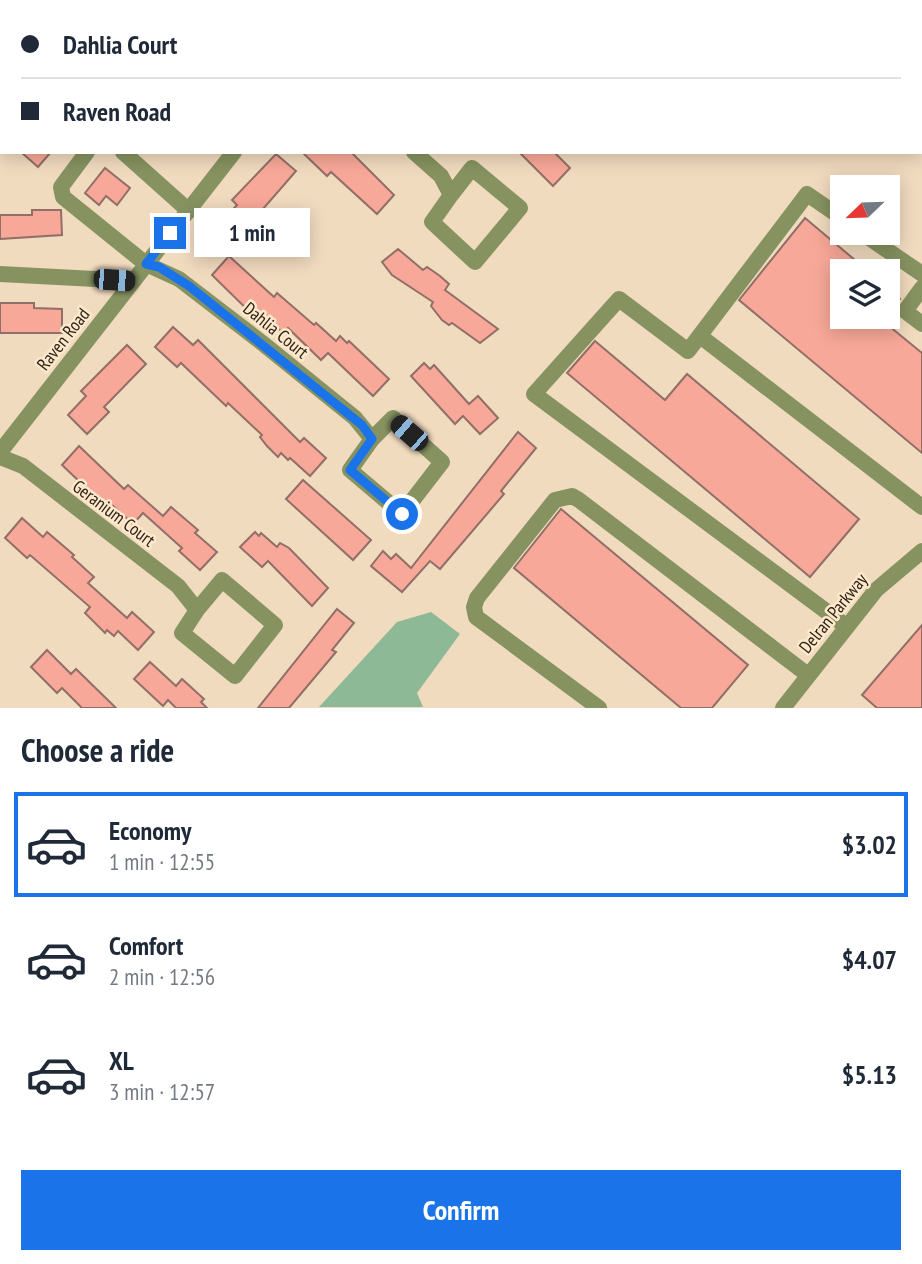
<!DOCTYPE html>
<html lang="en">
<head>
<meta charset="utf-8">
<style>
  body { margin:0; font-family:"PT Sans Narrow",sans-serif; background:#f6f6f7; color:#1f2937; height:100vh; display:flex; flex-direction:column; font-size:26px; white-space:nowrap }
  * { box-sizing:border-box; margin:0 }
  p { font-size:23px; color:#747a83 }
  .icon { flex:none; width:38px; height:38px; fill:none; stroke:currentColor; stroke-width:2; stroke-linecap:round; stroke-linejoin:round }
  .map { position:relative; height:708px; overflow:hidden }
  .sheet { display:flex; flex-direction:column; background:#fff; flex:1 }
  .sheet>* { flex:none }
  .guide { position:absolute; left:0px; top:0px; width:922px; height:154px; box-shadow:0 4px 18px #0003; display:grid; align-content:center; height:154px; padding:0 21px; background:#fff }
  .needle { width:46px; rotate:247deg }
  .tools { position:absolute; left:830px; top:175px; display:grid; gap:14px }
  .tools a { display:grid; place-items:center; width:70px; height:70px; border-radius:0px; background:#fff; box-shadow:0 4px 18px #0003; font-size:35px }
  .end { position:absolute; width:32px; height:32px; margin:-16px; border:9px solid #1a73e8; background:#fff; box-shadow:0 0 0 4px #fff }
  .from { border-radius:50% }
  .bubble { position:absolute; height:49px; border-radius:0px; background:#fff; box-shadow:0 4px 18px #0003; font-size:23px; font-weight:700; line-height:49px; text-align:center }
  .car { position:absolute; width:21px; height:42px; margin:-21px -10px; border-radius:9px; box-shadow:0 0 5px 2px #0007; background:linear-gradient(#222 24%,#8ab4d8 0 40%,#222 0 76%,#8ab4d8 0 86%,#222 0) }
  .guide b { display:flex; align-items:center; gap:24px; height:66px; font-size:26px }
  .guide b+b { border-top:2px solid #e0e1e3 }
  .guide i { width:18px; height:18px; background:#1f2937 }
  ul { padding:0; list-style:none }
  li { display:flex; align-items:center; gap:21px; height:105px; margin:0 14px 10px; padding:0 7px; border:4px solid transparent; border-radius:0px }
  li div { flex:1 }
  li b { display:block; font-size:26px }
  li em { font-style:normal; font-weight:700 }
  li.active { border-color:#1a73e8 }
  li>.icon { width:63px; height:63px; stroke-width:1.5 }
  h2 { padding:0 21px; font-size:32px; line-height:84px }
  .button { display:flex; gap:14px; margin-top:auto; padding:14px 21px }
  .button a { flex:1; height:80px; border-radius:0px; background:#1a73e8; color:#fff; font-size:28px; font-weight:700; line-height:80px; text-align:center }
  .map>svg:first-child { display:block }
  .green { fill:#8eb996 }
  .building { fill:#f8a898; stroke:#916f68; stroke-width:2 }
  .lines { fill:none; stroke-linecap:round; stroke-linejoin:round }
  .minor { stroke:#869260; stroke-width:16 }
  .route { stroke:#1a73e8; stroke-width:9 }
  .labels { text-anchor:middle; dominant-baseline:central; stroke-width:5; stroke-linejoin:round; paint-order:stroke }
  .street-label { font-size:18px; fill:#2c2319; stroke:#fee8cb }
</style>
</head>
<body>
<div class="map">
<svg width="922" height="708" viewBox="0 0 922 708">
  <rect width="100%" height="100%" fill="#f1dbbf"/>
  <path class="green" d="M 431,612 L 460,634 L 417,693 L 423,707 L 319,707 L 397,622 Z"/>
  <g class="building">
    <path d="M 21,152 L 51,152 L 38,167 Z"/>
    <path d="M 302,152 L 351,152 L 394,195 L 377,214 L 331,172 L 327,176 Z"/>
    <path d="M 519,152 L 554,152 L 570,168 L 553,186 Z"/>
    <path d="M 276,154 L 296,171 L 255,218 L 258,220 L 238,243 L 218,226 L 237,205 L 232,200 Z"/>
    <path d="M 105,168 L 130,188 L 117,205 L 106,196 L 99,205 L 85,193 Z"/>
    <path d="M 32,210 L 61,210 L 62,235 L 0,239 L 0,215 L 32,215 Z"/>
    <path d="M 805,218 L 868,271 L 842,271 L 842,317 L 878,317 L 922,353 L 922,453 L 739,300 Z"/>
    <path d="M 398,249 L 423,270 L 427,267 L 440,276 L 449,284 L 445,290 L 498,329 L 480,343 L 452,323 L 449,325 L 442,320 L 431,306 L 433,302 L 392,275 L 382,262 Z"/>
    <path d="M 229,256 L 274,297 L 277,293 L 314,325 L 316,323 L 336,341 L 340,336 L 347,343 L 349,341 L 389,379 L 373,396 L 328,353 L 321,360 L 288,328 L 283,333 L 263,315 L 258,320 L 212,275 Z"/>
    <path d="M 887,287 L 900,299 L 887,314 Z"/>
    <path d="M 0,303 L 34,303 L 34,308 L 62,309 L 62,333 L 0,333 Z"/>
    <path d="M 173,327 L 193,345 L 198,340 L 300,442 L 304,438 L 326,458 L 310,476 L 290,458 L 288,460 L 281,453 L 278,457 L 267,446 L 260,437 L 262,435 L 228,403 L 226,406 L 181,363 L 177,367 L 155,347 Z"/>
    <path d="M 595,341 L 665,400 L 687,374 L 859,519 L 810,577 L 567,373 Z"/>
    <path d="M 127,345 L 146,364 L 104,407 L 109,412 L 87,434 L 68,415 L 86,396 L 81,391 Z"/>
    <path d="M 424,363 L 430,369 L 434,365 L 469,404 L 478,396 L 498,418 L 480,434 L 463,416 L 455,424 L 411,376 Z"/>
    <path d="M 518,432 L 536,448 L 501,491 L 504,494 L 440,569 L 430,561 L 402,592 L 371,566 L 383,551 L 391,559 L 396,554 L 411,568 Z"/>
    <path d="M 79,446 L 124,489 L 128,485 L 163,516 L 171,507 L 198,530 L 195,533 L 217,552 L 200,570 L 179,551 L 182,548 L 143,513 L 133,524 L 113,506 L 108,512 L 81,488 L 83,485 L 62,465 Z"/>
    <path d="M 303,480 L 371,540 L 353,560 L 286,499 Z"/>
    <path d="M 561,509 L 748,665 L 712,708 L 681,708 L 514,568 Z"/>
    <path d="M 22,518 L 43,537 L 47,532 L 74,555 L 72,557 L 94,577 L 88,583 L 127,618 L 132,612 L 154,632 L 138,650 L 118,631 L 114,636 L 107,630 L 105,633 L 85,613 L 90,607 L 30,555 L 27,558 L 5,538 Z"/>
    <path d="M 255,532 L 259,536 L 261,533 L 277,547 L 280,543 L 289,548 L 328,588 L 312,606 L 268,561 L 262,567 L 240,547 Z"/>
    <path d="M 337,609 L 354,623 L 332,650 L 336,652 L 289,708 L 258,708 Z"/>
    <path d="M 922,625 L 922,708 L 877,708 L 862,695 Z"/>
    <path d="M 47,650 L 71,674 L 76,669 L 116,708 L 82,708 L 62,688 L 57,693 L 31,667 Z"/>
    <path d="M 150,662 L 176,686 L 182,679 L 204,699 L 201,702 L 207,708 L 176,708 L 168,700 L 163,706 L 134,679 Z"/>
  </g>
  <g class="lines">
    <g class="minor">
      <path d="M 330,0 L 332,2"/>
      <path d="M 648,0 L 650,2"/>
      <path d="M 794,0 L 795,2"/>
      <path d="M 353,2 L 355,0"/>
      <path d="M 599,2 L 600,0"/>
      <path d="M 729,2 L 730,0"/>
      <path d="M 0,6 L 2,3"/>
      <path d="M 0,55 L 2,57"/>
      <path d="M 87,152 L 61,187 L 63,197 L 146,264 L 179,279 L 261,342 L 355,418 L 372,439"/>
      <path d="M 123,152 L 189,211"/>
      <path d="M 414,152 L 441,176 L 451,195 L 432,222 L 475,262 L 520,208 L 472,168 L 451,195"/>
      <path d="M 842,218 L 807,194 L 688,351 L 619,299 L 534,394 L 846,626"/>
      <path d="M 862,233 L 922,274"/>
      <path d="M 0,274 L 133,281"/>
      <path d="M 922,288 L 905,311 L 922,324"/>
      <path d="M 700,336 L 922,507"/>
      <path d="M 393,418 L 442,462 L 402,514 L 350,470 L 372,439 Z"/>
      <path d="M 0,452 L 234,152"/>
      <path d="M 0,457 L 23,466 L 178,586 L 197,610 L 182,633 L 235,676 L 275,625 L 222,580 L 197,610"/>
      <path d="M 599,708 L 476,617 L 474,607 L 477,598 L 555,500 L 572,496 L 579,500 L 808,675"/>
      <path d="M 783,708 L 876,590 L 922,551"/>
    </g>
  </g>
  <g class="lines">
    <path class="route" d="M 170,233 L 146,264 L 159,267 L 189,286 L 362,425 L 372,439 L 350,470 L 402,514"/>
  </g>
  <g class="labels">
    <g class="street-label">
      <text transform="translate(276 330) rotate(39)">Dahlia Court</text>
      <text transform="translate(63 339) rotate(-52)">Raven Road</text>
      <text transform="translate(114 513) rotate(37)">Geranium Court</text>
      <text transform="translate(833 613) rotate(-51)">Delran Parkway</text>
    </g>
  </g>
</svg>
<div class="tools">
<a><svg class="needle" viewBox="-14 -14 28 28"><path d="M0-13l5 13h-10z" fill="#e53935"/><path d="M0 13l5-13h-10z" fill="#747a83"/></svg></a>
<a><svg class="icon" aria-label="layers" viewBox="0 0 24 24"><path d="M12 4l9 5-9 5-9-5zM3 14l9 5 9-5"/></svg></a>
</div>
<i class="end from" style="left:402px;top:514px"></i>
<i class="end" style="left:170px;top:233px"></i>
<div class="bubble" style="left:194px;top:208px;width:116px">1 min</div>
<i class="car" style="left:114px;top:280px;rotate:94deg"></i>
<i class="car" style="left:409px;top:433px;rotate:311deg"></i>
<div class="guide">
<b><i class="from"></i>Dahlia Court</b>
<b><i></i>Raven Road</b>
</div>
</div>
<section class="sheet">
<h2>Choose a ride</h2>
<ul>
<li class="active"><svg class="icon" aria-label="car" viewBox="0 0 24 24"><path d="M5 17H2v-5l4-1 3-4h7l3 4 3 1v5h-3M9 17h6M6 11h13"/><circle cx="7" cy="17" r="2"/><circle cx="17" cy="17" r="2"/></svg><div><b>Economy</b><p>1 min · 12:55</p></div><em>$3.02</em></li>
<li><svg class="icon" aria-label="car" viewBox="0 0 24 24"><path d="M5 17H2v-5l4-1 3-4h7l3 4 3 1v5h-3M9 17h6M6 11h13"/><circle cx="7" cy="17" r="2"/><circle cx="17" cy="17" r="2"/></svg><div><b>Comfort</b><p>2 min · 12:56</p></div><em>$4.07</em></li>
<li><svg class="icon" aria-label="car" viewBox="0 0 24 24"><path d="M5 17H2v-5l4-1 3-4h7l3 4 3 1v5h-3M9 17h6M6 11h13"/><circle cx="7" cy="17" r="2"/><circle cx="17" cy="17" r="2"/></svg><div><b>XL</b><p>3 min · 12:57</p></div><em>$5.13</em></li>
</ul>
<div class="button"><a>Confirm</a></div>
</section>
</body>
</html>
